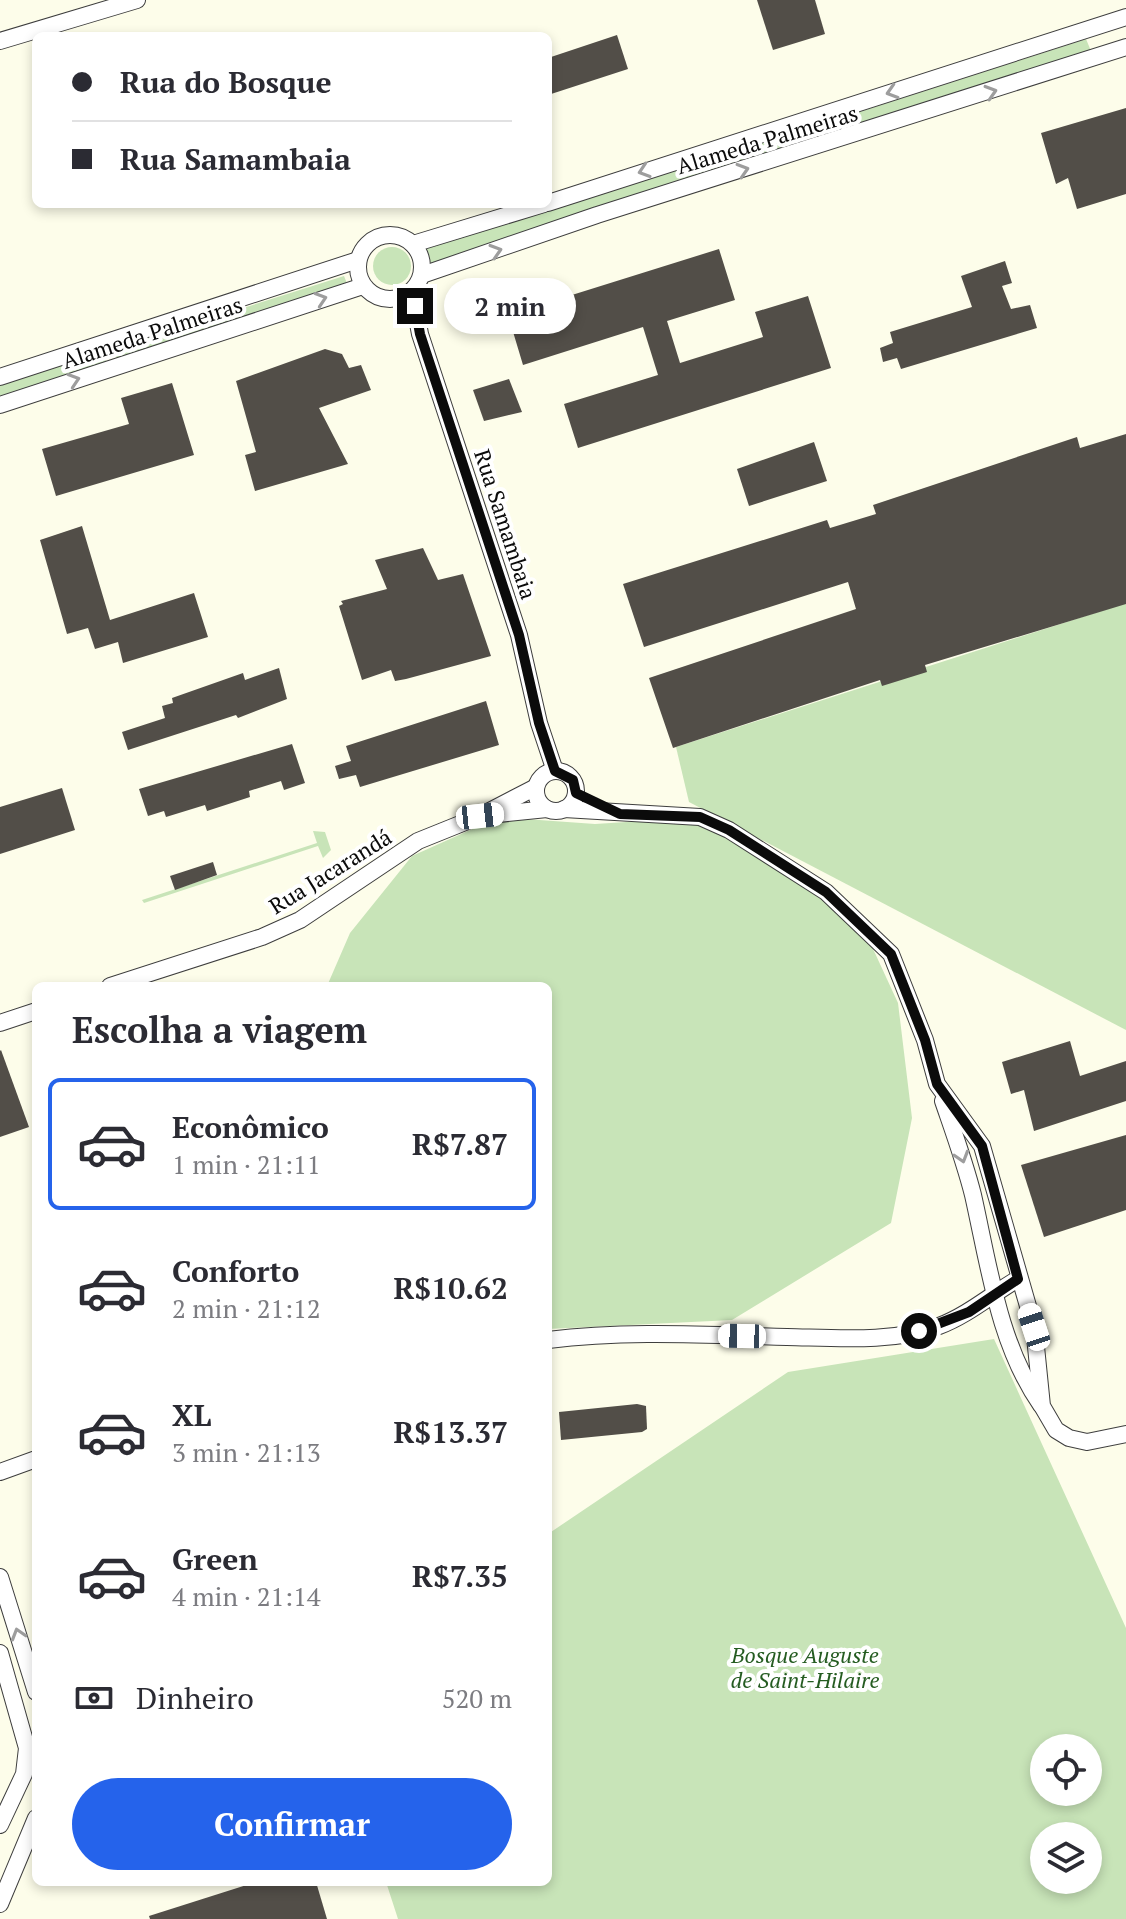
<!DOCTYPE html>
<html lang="pt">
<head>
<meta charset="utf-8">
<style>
  body { margin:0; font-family:"PT Serif",serif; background:#f2f2f3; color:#2b2b33; height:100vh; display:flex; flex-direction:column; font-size:30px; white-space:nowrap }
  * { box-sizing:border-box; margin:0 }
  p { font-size:26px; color:#7c7c81 }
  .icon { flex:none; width:44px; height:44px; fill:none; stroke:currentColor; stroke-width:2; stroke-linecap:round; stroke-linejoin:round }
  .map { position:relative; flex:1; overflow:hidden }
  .side { position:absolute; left:32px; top:982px; width:520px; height:904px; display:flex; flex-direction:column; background:#fff; border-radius:12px; box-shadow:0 4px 12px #0003 }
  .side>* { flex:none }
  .guide { position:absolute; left:32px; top:32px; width:520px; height:176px; border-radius:12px; box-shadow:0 4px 12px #0003; display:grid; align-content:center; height:176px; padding:0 40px; background:#fff }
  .tools { position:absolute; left:1030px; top:1734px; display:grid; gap:16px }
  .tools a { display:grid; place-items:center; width:72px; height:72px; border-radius:50%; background:#fff; box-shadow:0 4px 12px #0003; font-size:40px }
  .end { position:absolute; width:36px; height:36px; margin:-18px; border:10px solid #0b0b0b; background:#fff; box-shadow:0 0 0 4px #fff }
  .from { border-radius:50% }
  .bubble { position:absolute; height:56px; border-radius:28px; background:#fff; box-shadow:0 4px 12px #0003; font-size:26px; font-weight:800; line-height:56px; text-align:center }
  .car { position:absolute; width:24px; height:48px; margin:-24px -12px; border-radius:10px; box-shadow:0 0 6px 2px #0007; background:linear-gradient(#fff 24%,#345 0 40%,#fff 0 76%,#345 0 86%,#fff 0) }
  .guide b { display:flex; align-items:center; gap:28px; height:76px; font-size:30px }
  .guide b+b { border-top:2px solid #e1e1e2 }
  .guide i { width:20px; height:20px; background:#2b2b33 }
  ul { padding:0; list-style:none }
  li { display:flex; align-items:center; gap:24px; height:132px; margin:0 16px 12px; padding:0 24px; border:4px solid transparent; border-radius:12px }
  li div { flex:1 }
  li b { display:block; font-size:30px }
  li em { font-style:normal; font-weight:800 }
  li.current { border-color:#2563eb }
  li>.icon { width:72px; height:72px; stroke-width:1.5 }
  h2 { padding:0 40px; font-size:36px; line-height:96px }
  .pay { display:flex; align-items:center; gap:20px; height:88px; padding:0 40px; font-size:30px }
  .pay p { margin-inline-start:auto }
  .primary-button { display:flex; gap:16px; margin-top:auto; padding:16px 40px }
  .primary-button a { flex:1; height:92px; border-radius:48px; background:#2563eb; color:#fff; font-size:32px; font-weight:800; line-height:92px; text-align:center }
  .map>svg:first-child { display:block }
  .green { fill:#c8e4b8; fill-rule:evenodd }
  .building { fill:#524e48 }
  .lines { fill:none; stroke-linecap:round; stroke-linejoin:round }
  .minor-casing { stroke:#3e3e3e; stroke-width:18 }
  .minor { stroke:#fff; stroke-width:16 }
  .oneway { stroke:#9d9d9d }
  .route { stroke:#0b0b0b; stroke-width:10 }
  .labels { text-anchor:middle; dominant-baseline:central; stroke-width:8; stroke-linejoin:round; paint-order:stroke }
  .street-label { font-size:22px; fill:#0b0b0b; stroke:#fff }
  .park-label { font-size:22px; font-style:italic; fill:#255c21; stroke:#fff }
</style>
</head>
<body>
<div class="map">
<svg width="1126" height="1919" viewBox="0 0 1126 1919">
  <rect width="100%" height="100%" fill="#fdfdea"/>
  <g class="green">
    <path d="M 1086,39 L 1091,51 L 836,134 L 831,121 Z"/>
    <path d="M 818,125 L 822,138 L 431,264 L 425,249 Z"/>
    <circle cx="392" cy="266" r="19"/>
    <path d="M 344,276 L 348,286 L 117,360 L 114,349 Z"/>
    <path d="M 103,352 L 107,363 L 0,398 L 0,385 Z"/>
    <path d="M 1126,603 L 1126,1030 L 689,802 L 676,747 Z"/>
    <path d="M 499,817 L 595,824 L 689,818 L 773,864 L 862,925 L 898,1003 L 912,1118 L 891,1223 L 732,1320 L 548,1329 L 548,986 L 327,986 L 350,933 L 412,856 Z"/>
    <path d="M 313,831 L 325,832 L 331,850 L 323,858 L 318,846 L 144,903 L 142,900 L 317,843 Z"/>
    <path d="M 994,1339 L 1126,1628 L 1126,1919 L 398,1919 L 386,1882 L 548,1882 L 548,1534 L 788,1372 ZM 1044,1748 L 1088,1748 L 1088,1792 L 1044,1792 ZM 1044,1836 L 1088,1836 L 1088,1880 L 1044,1880 Z"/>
  </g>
  <g class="building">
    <path d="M 757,0 L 815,0 L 825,34 L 773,50 Z"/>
    <path d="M 617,35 L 628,69 L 548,95 L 548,58 Z"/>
    <path d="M 1126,108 L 1126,194 L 1077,209 L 1068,178 L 1056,184 L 1041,133 Z"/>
    <path d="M 719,249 L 735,300 L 667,321 L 680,363 L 763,337 L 755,312 L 808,296 L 831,368 L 578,448 L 564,404 L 658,375 L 643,327 L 523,365 L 508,315 Z"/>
    <path d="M 1005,261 L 1012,283 L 1002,286 L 1011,309 L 1030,305 L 1037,328 L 901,369 L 897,358 L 883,362 L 880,348 L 893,343 L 890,332 L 972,307 L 961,276 Z"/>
    <path d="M 325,349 L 342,354 L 349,368 L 361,365 L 371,390 L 319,408 L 348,464 L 255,491 L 245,455 L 256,452 L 236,381 Z"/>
    <path d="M 509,379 L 522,412 L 484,421 L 473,390 Z"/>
    <path d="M 172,383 L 194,455 L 56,496 L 42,449 L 129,424 L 121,398 Z"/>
    <path d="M 1126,434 L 1126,604 L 925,665 L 927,672 L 882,686 L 880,680 L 673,748 L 649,678 L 856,609 L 848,582 L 644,647 L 623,584 L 827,520 L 830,528 L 876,514 L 873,505 L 1077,437 L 1080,448 Z"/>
    <path d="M 814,442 L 827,481 L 749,506 L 737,469 Z"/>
    <path d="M 82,526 L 110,620 L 194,593 L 208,637 L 123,663 L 118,642 L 95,649 L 88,628 L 67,634 L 40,540 Z"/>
    <path d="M 423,548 L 438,580 L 463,574 L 491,656 L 406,679 L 395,681 L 391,670 L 362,680 L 339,606 L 343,604 L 341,601 L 387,589 L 375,560 Z"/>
    <path d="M 279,668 L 287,699 L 238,718 L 236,715 L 128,750 L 122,732 L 165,718 L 162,706 L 173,703 L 172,698 L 243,673 L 245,680 Z"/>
    <path d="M 486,701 L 499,745 L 360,787 L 356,775 L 339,779 L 335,766 L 351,761 L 346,746 Z"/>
    <path d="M 292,744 L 305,783 L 284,790 L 281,781 L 249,791 L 250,797 L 207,811 L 205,805 L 166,817 L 164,811 L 148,816 L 139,789 Z"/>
    <path d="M 62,788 L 75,830 L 0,854 L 0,807 Z"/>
    <path d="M 213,862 L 217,875 L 175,890 L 170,876 Z"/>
    <path d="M 1070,1041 L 1080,1076 L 1126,1061 L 1126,1101 L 1034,1131 L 1024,1090 L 1011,1094 L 1002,1062 Z"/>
    <path d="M 1,1050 L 29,1127 L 0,1137 L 0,1051 Z"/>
    <path d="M 1126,1135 L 1126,1210 L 1044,1237 L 1021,1165 Z"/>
    <path d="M 637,1404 L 646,1406 L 647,1429 L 642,1432 L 561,1440 L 559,1412 Z"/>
    <path d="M 256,1882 L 316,1882 L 327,1919 L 150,1919 L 149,1916 Z"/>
  </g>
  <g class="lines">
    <defs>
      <g id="minor">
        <path d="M 0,41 L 137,0"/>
        <path d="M 548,203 L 1126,17"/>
        <circle cx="390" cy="267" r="32"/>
        <path d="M 413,244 L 544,204"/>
        <path d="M 422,275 L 597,215 L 1126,47"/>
        <path d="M 412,291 L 420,334 L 519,635 L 539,723 L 555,771"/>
        <path d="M 0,377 L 358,260"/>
        <path d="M 0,405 L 363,286"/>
        <circle cx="556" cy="791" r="20"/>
        <path d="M 564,809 L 700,817 L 729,830 L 826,892 L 891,954 L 925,1040 L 937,1084 L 982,1146 L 1034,1327 L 1042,1406 L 1056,1430 L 1069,1438 L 1087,1442 L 1126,1434"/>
        <path d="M 489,815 L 547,809"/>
        <path d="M 110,986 L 262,937 L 300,920 L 418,841 L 480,816 L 536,787"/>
        <path d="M 0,1023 L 36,1011"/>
        <path d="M 943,1101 C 954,1133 965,1163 973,1195 C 989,1266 999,1345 1041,1405"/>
        <path d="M 548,1340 C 628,1330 707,1335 787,1337 C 836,1338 893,1343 939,1326 C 968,1315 992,1294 1018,1279"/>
        <path d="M 0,1472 L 36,1459"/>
        <path d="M 0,1577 L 36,1692"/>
        <path d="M 0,1653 L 27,1748 L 24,1774 L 0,1825"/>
        <path d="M 0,1904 L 36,1818"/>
      </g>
    </defs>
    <use href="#minor" class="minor-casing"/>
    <use href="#minor" class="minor"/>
  </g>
  <defs><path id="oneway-chevron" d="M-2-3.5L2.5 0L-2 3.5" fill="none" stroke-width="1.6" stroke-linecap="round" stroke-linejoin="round" transform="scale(2)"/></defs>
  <g class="oneway">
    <use href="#oneway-chevron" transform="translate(892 92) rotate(163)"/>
    <use href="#oneway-chevron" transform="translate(991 92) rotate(-17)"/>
    <use href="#oneway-chevron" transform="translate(743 170) rotate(-17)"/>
    <use href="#oneway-chevron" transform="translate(644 171) rotate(162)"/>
    <use href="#oneway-chevron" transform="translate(496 251) rotate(-17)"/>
    <use href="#oneway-chevron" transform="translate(321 299) rotate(-18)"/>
    <use href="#oneway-chevron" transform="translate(74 380) rotate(-18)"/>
    <use href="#oneway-chevron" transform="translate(962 1157) rotate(73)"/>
    <use href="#oneway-chevron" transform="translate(18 1634) rotate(-107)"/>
  </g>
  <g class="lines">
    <path class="route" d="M 415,306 L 420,334 L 519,635 L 539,723 L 555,771 L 573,780 L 576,793 L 620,814 L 700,817 L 729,830 L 826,892 L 891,954 L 925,1040 L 937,1084 L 982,1146 L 1018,1279 L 969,1312 L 919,1331"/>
  </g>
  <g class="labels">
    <g class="street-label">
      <text transform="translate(767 139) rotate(-17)">Alameda Palmeiras</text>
      <text transform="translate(152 332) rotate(-18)">Alameda Palmeiras</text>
      <text transform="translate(506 524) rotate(72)">Rua Samambaia</text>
      <text transform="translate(330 871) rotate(-32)">Rua Jacarandá</text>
    </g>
    <g class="park-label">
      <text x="805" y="1654">Bosque Auguste<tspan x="805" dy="25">de Saint-Hilaire</tspan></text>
    </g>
  </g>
</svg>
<div class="tools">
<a><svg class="icon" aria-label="locate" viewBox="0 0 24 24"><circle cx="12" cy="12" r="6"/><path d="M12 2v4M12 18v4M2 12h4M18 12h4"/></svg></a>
<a><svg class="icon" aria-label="layers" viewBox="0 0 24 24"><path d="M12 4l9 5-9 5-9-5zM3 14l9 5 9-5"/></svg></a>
</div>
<i class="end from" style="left:919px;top:1331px"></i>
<i class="end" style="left:415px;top:306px"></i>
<div class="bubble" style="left:444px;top:278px;width:132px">2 min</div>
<i class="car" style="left:480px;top:816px;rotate:84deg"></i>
<i class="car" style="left:1034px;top:1327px;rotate:342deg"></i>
<i class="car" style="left:742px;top:1336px;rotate:271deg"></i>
<div class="guide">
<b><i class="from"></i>Rua do Bosque</b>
<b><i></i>Rua Samambaia</b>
</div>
<section class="side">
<h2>Escolha a viagem</h2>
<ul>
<li class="current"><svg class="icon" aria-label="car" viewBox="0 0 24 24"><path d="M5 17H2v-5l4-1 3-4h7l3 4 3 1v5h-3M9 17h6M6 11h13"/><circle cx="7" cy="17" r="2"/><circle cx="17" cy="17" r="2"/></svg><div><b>Econômico</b><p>1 min · 21:11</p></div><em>R$7.87</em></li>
<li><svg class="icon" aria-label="car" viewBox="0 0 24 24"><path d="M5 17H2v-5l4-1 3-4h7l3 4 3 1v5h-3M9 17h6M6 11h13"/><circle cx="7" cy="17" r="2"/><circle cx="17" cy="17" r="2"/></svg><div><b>Conforto</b><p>2 min · 21:12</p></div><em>R$10.62</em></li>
<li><svg class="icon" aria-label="car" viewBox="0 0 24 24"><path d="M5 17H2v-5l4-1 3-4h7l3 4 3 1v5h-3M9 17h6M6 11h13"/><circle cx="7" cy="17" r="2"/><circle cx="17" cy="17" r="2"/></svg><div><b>XL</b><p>3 min · 21:13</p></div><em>R$13.37</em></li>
<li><svg class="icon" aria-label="car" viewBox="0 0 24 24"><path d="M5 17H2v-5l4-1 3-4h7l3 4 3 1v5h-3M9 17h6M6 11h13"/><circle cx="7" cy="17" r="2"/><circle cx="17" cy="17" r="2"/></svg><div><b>Green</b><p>4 min · 21:14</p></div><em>R$7.35</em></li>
</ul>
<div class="pay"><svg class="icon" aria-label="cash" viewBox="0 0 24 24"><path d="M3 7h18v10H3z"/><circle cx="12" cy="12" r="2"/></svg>Dinheiro<p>520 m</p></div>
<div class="primary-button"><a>Confirmar</a></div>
</section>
</div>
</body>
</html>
